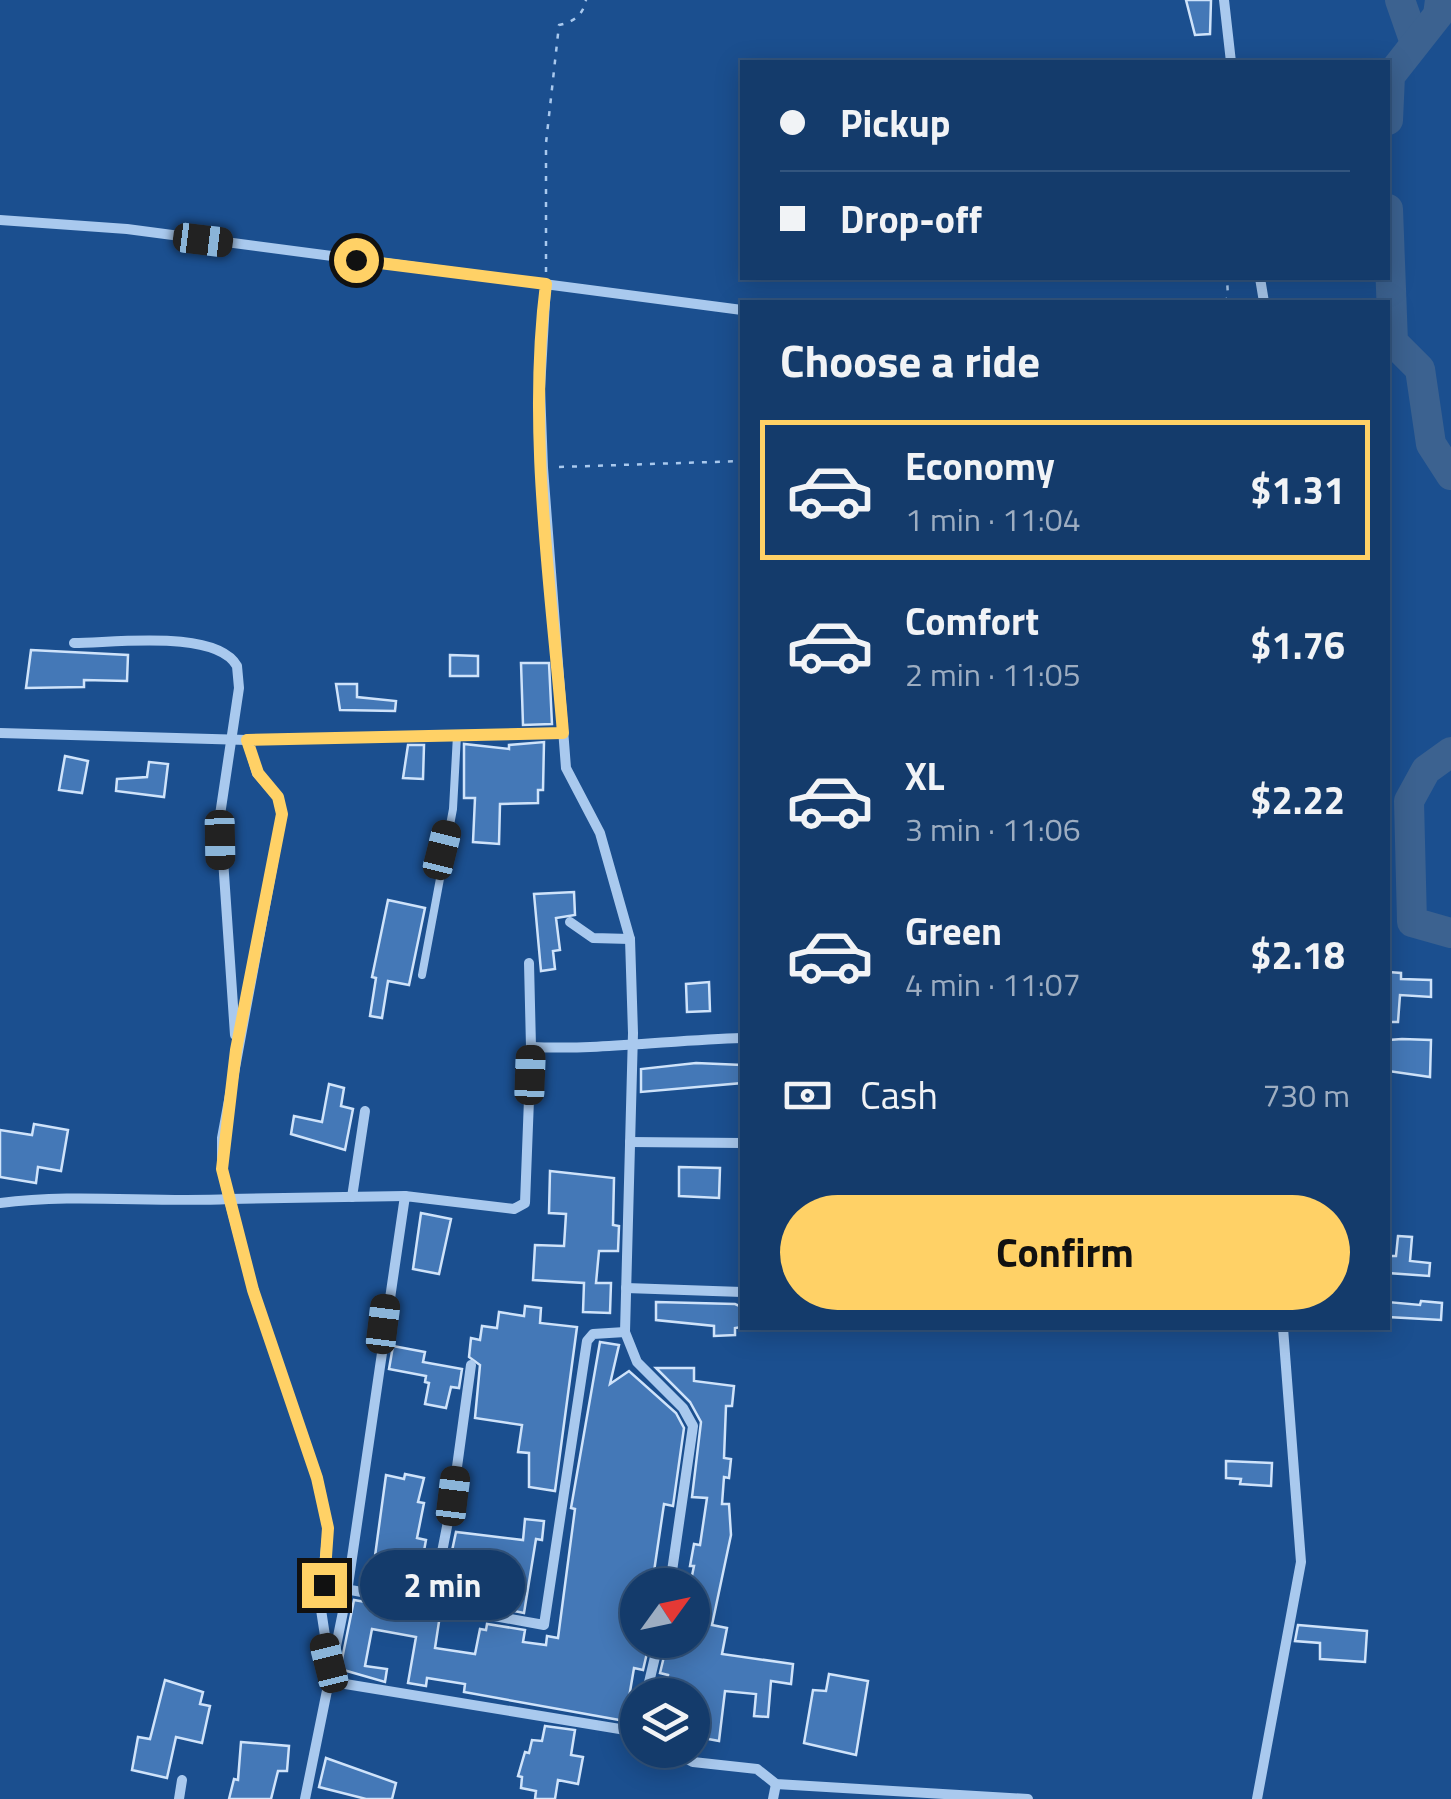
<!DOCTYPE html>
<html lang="en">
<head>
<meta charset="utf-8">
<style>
  body { margin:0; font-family:"Titillium Web",sans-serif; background:#1d4271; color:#f1f3f6; height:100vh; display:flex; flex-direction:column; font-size:38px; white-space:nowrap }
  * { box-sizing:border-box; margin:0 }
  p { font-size:32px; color:#9dadc1 }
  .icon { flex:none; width:55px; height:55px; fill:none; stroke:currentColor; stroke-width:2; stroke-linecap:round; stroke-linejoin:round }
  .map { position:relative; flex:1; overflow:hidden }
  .side { position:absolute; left:740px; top:300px; width:650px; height:1030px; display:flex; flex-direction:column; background:#143b6b; border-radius:0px; box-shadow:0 5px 25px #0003,0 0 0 2px #33557e }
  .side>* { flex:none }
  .banner { position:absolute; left:740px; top:60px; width:650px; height:220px; border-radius:0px; box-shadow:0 5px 25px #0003,0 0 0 2px #33557e; display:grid; align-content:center; height:220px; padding:0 40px; background:#143b6b }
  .needle { width:65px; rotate:57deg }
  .fabs { position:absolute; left:620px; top:1568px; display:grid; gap:20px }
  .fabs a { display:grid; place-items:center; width:90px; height:90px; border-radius:50%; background:#143b6b; box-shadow:0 5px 25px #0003,0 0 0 2px #33557e; font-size:50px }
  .end { position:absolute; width:45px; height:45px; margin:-22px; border:12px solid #ffd166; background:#111; box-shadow:0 0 0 5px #111 }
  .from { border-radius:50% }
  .bubble { position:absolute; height:70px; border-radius:35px; background:#143b6b; box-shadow:0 5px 25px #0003,0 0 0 2px #33557e; font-size:32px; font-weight:700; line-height:70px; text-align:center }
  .car { position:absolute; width:30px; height:60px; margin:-30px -15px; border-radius:12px; box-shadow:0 0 8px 2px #0007; background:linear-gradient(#222 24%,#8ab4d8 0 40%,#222 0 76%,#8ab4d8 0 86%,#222 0) }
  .banner b { display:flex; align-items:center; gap:35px; height:95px; font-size:38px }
  .banner b+b { border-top:2px solid #33557e }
  .banner i { width:25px; height:25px; background:#f1f3f6 }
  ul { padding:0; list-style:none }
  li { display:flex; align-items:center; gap:30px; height:140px; margin:0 20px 15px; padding:0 20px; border:5px solid transparent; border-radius:0px }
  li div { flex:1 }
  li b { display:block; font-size:38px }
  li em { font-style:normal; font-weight:700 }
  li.active { border-color:#ffd166 }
  li>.icon { width:90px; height:90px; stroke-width:1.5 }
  h2 { padding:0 40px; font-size:45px; line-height:120px }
  .pay { display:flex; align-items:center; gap:25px; height:110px; padding:0 40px; font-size:38px }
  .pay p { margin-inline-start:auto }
  .cta { display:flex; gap:20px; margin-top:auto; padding:20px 40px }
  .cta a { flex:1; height:115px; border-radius:60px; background:#ffd166; color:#111; font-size:40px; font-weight:700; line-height:115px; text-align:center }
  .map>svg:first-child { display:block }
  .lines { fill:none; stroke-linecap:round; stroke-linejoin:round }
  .river { stroke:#3c6290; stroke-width:30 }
  .building { fill:#4478b7; stroke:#cfe3fa; stroke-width:2.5 }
  .path { stroke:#a9c9ee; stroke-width:2.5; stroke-dasharray:5 8; stroke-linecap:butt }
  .lane { stroke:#a9c9ee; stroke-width:8 }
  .street { stroke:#a9c9ee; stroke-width:10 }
  .route { stroke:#ffd166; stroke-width:12 }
</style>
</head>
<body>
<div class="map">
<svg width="1451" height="1799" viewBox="0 0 1451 1799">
  <rect width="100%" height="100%" fill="#1b4f8f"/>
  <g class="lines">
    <g class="river">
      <path d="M 1400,0 L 1415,43"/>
      <path d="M 1388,120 L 1390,76 L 1438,15 L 1440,0"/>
      <path d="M 1388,209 L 1393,342 L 1420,369 L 1431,444 L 1451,475"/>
      <path d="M 1451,752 L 1426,770 L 1409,801 L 1412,922 L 1451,933"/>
    </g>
  </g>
  <g class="building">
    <path d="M 1186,0 L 1211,0 L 1210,34 L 1195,35 Z"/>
    <path d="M 31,650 L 128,655 L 127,681 L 84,680 L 84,687 L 26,688 Z"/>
    <path d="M 450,655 L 478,656 L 478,676 L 450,676 Z"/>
    <path d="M 521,663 L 549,663 L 552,724 L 523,725 Z"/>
    <path d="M 336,684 L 357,684 L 357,697 L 396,701 L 395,711 L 340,710 Z"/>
    <path d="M 544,742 L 543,790 L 538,790 L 538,803 L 500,804 L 499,844 L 473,842 L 475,798 L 464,798 L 464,744 L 509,749 L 509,745 Z"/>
    <path d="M 408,745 L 424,745 L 423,779 L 403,778 Z"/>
    <path d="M 65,756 L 88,761 L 82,793 L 59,790 Z"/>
    <path d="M 149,762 L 168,764 L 164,797 L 116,791 L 117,779 L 147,777 Z"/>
    <path d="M 574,892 L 575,915 L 556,918 L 560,950 L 553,951 L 555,969 L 541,971 L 534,894 Z"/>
    <path d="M 388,900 L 425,908 L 409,985 L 388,981 L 382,1018 L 370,1016 L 376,978 L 372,977 Z"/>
    <path d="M 1388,972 L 1401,973 L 1401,979 L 1431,980 L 1431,997 L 1400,995 L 1398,1022 L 1388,1022 Z"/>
    <path d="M 709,982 L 710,1011 L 687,1012 L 686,984 Z"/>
    <path d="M 1402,1039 L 1431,1040 L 1430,1077 L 1388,1071 L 1389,1040 Z"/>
    <path d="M 696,1063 L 742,1065 L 742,1083 L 641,1092 L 641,1069 Z"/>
    <path d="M 329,1084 L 344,1088 L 341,1106 L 353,1109 L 345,1150 L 291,1134 L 294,1116 L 322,1122 Z"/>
    <path d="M 34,1124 L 68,1130 L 61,1171 L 38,1167 L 36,1183 L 0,1177 L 0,1130 L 32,1135 Z"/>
    <path d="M 679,1167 L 720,1168 L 719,1198 L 679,1196 Z"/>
    <path d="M 550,1171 L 614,1178 L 613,1225 L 619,1226 L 618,1251 L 599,1251 L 596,1283 L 611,1283 L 610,1313 L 583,1312 L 584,1283 L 533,1280 L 535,1245 L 564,1246 L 566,1214 L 549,1213 Z"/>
    <path d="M 421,1213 L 451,1219 L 439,1274 L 413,1269 Z"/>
    <path d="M 1398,1236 L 1412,1237 L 1410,1261 L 1430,1263 L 1429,1276 L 1388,1273 L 1388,1256 L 1396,1256 Z"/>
    <path d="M 1421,1301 L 1442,1303 L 1441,1320 L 1388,1317 L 1388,1302 L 1420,1305 Z"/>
    <path d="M 656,1302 L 735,1304 L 742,1307 L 742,1327 L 735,1328 L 735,1335 L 714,1336 L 714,1326 L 656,1320 Z"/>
    <path d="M 525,1306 L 541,1308 L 540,1323 L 577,1327 L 555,1491 L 529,1487 L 529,1453 L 518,1452 L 522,1425 L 475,1418 L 480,1365 L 469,1357 L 471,1338 L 480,1340 L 482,1326 L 497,1328 L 499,1312 L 524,1316 Z"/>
    <path d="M 600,1342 L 619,1345 L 610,1384 L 629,1371 L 676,1413 L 684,1428 L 673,1506 L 664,1504 L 652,1585 L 638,1585 L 638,1640 L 650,1640 L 643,1670 L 634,1668 L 625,1721 L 464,1692 L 465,1684 L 427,1678 L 426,1686 L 408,1683 L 416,1637 L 372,1629 L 365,1666 L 387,1669 L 385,1682 L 340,1669 L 354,1600 L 440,1615 L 435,1648 L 475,1654 L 480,1629 L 486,1630 L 487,1624 L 525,1630 L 523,1642 L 546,1645 L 547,1636 L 558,1638 L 575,1509 L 571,1508 Z"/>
    <path d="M 393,1346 L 425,1352 L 423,1362 L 462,1369 L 459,1388 L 451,1387 L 446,1408 L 425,1404 L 429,1383 L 425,1382 L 426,1376 L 389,1369 Z"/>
    <path d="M 656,1368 L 694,1368 L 694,1381 L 734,1386 L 732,1406 L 726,1406 L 724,1458 L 731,1459 L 729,1478 L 724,1477 L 722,1504 L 729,1504 L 731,1535 L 712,1625 L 727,1628 L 722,1654 L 793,1664 L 791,1684 L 771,1681 L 768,1717 L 754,1716 L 756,1694 L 725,1691 L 719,1741 L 692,1736 L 692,1695 L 679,1695 L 681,1687 L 666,1685 L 668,1675 L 660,1673 L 668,1640 L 692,1640 L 690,1585 L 694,1566 L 690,1566 L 694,1544 L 700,1545 L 707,1498 L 692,1497 L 701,1422 L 690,1402 Z"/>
    <path d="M 1226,1461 L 1272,1463 L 1271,1486 L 1240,1484 L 1241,1479 L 1226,1478 Z"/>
    <path d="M 405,1474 L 424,1478 L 418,1502 L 424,1503 L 417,1538 L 426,1540 L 421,1567 L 375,1556 L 386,1475 L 404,1479 Z"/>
    <path d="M 525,1519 L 544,1521 L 542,1540 L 536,1539 L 524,1613 L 490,1606 L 497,1570 L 471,1566 L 464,1602 L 442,1598 L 456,1532 L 523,1540 Z"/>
    <path d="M 1298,1625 L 1367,1631 L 1365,1662 L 1320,1659 L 1320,1643 L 1295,1641 Z"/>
    <path d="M 829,1674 L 868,1681 L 856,1755 L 804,1743 L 813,1690 L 826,1691 Z"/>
    <path d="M 165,1680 L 203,1692 L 200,1704 L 210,1706 L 202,1743 L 176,1737 L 167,1778 L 132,1770 L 138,1737 L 150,1739 Z"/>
    <path d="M 545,1726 L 575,1730 L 571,1755 L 583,1757 L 578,1784 L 558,1780 L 555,1799 L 535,1799 L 536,1791 L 521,1788 L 522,1777 L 518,1776 L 525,1752 L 529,1753 L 532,1740 L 542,1741 Z"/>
    <path d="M 241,1742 L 289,1746 L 287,1771 L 278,1771 L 271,1799 L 229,1799 L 234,1779 L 238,1780 Z"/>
    <path d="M 326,1758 L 396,1783 L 392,1799 L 366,1799 L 319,1787 Z"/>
  </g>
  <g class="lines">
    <g class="path">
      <path d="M 546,272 L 546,143 L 559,25 C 574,22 583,15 586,0"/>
      <path d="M 1224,302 L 1228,297 L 1227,278"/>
      <path d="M 559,467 L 742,461"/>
    </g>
    <path class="lane" d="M 422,975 L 453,809 L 457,735"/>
    <g class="street">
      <path d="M 1224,0 L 1231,62"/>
      <path d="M 0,220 L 127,229 L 742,310"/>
      <path d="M 1260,278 L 1264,302"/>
      <path d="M 546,284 L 540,389 L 543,468 L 566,768 L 600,833 L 630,939 L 633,1033 L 625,1332 L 637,1362 L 683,1408 L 693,1426 L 670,1585"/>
      <path d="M 74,643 C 114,643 216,629 237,666 L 239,688 L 220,815 L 235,1035"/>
      <path d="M 0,733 L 247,740 L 563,733"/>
      <path d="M 247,740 L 257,773 L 278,797 L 282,814 L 222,1138 L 222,1169 L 229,1199 L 405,1196"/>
      <path d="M 570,922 L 593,938 L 630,939"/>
      <path d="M 529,963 L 531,1047"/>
      <path d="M 630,1142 L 742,1143"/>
      <path d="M 352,1197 L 365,1111"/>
      <path d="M 0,1203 C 75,1193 153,1203 229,1199 L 253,1290 L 317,1477 L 328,1528 L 320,1603 L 329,1662"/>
      <path d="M 626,1288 L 742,1292"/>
      <path d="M 323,1585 L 544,1625 L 587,1341 L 593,1334 L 625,1332"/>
      <path d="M 431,1608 L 453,1496 L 471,1365"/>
      <path d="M 327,1681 L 638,1732"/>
      <path d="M 646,1695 L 659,1640"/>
      <path d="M 670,1750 L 693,1762 L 757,1769 L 776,1784 L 1028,1799"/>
      <path d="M 179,1799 L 182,1780"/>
      <path d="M 305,1799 L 347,1592 L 405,1196 L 514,1209 L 525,1203 L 531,1047 C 602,1050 672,1040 742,1038"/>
      <path d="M 773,1799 L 776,1784"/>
      <path d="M 1257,1799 L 1301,1562 L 1283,1328"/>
    </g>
  </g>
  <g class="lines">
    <path class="route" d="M 324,1585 L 328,1528 L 317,1478 L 253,1290 L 222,1169 L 236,1050 L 282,814 L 278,797 L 258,773 L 247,740 L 563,733 C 551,586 527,432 546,284 L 356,260"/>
  </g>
</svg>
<div class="fabs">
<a><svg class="needle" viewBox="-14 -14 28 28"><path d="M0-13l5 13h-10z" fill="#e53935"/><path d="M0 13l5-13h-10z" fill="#9dadc1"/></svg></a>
<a><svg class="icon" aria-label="layers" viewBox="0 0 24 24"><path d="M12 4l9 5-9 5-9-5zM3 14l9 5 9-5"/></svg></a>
</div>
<i class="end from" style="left:356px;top:260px"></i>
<i class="end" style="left:324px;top:1585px"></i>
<div class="bubble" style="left:360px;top:1550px;width:165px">2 min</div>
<i class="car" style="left:203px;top:240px;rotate:97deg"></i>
<i class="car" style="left:220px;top:840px;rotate:179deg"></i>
<i class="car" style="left:442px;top:850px;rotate:14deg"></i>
<i class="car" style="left:530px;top:1075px;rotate:2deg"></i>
<i class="car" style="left:383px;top:1324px;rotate:7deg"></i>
<i class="car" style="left:453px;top:1496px;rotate:7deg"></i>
<i class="car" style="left:329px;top:1663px;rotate:346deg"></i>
<div class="banner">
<b><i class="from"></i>Pickup</b>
<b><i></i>Drop-off</b>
</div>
<section class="side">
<h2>Choose a ride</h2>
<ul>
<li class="active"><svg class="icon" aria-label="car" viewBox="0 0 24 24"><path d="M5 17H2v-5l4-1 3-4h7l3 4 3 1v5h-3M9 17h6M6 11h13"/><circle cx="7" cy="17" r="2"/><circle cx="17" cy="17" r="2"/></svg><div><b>Economy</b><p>1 min · 11:04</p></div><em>$1.31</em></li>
<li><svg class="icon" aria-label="car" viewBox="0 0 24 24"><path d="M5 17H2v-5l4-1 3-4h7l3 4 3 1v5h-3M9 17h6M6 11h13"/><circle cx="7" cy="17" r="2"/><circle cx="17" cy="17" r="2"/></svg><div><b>Comfort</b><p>2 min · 11:05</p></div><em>$1.76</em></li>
<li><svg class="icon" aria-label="car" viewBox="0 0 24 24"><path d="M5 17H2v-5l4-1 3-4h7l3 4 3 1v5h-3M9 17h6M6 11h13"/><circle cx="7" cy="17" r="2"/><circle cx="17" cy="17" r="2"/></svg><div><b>XL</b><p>3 min · 11:06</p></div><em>$2.22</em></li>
<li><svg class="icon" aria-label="car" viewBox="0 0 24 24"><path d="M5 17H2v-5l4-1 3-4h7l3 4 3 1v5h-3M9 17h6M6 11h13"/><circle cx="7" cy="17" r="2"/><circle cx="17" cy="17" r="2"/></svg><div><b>Green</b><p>4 min · 11:07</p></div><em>$2.18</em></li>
</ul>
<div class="pay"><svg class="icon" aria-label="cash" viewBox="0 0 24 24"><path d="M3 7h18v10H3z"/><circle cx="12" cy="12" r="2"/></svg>Cash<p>730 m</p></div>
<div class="cta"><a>Confirm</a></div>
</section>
</div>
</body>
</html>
